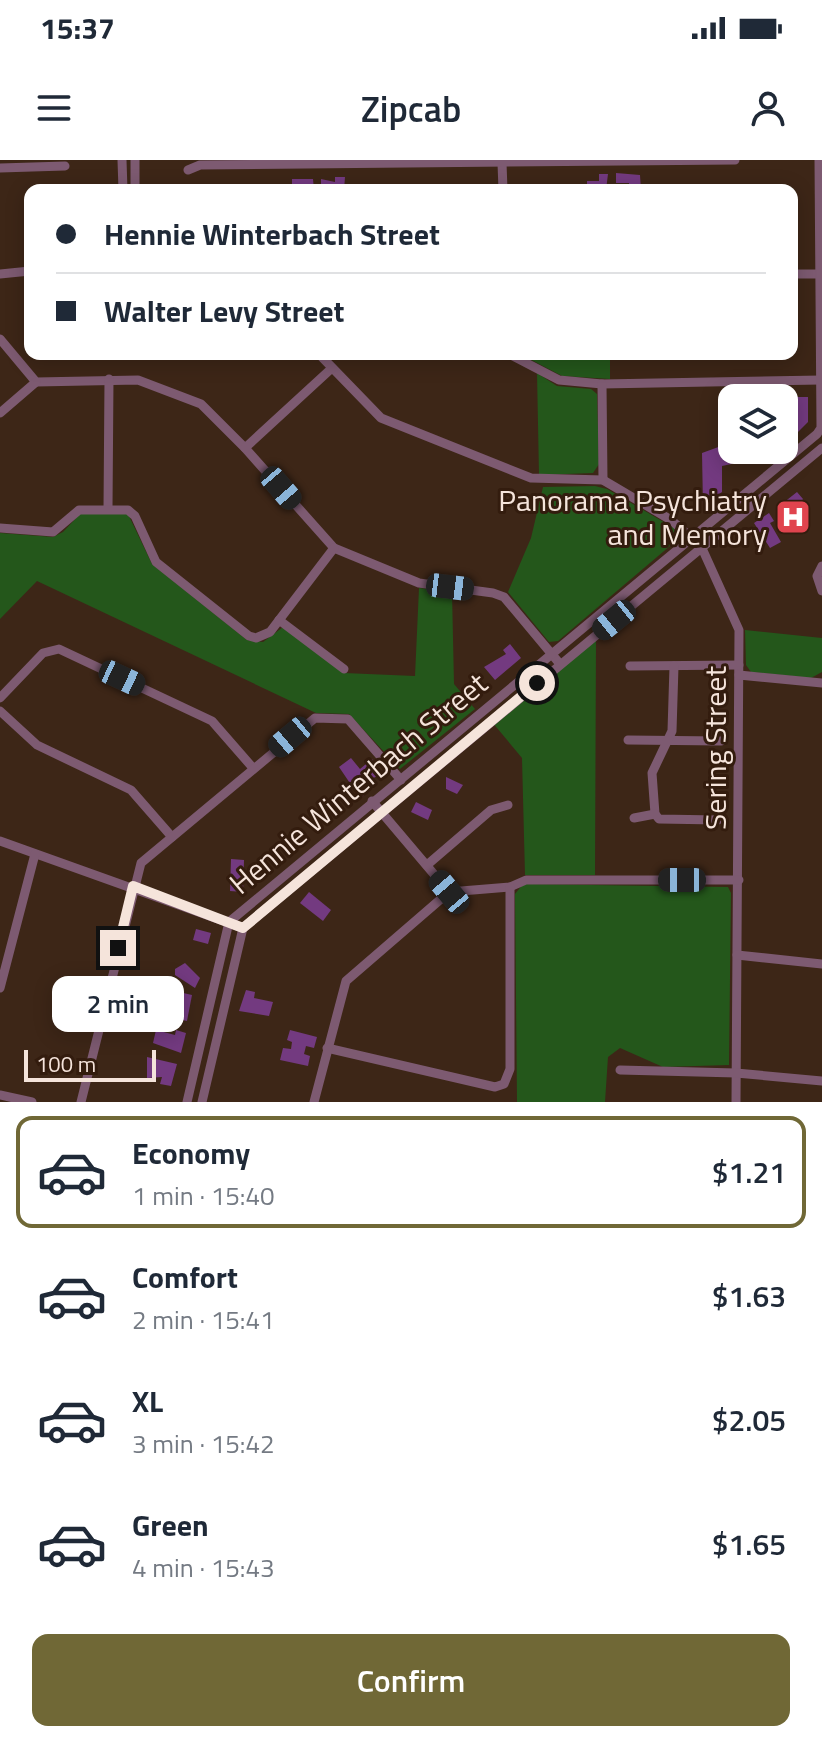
<!DOCTYPE html>
<html lang="en">
<head>
<meta charset="utf-8">
<style>
  body { margin:0; font-family:"Titillium Web",sans-serif; background:#f6f6f7; color:#1f2937; height:100vh; display:flex; flex-direction:column; font-size:30px; white-space:nowrap }
  * { box-sizing:border-box; margin:0 }
  p { font-size:26px; color:#747a83 }
  .icon { flex:none; width:44px; height:44px; fill:none; stroke:currentColor; stroke-width:2; stroke-linecap:round; stroke-linejoin:round }
  .map { position:relative; height:942px; overflow:hidden }
  .sheet { display:flex; flex-direction:column; background:#fff; flex:1 }
  .sheet>* { flex:none }
  .top-card { position:absolute; left:24px; top:24px; width:774px; height:176px; border-radius:16px; box-shadow:0 4px 20px #0003; display:grid; align-content:center; height:176px; padding:0 32px; background:#fff }
  .controls { position:absolute; left:718px; top:224px; display:grid; gap:16px }
  .controls a { display:grid; place-items:center; width:80px; height:80px; border-radius:16px; background:#fff; box-shadow:0 4px 20px #0003; font-size:40px }
  .scale { position:absolute; left:24px; bottom:20px; width:132px; box-sizing:border-box; padding-left:8px; border:4px solid #f5e4db; border-top:0; font-size:22px; line-height:28px; white-space:nowrap; color:#f5e4db; -webkit-text-stroke:6px #331c0e; paint-order:stroke }
  .end { position:absolute; width:36px; height:36px; margin:-18px; border:10px solid #f5e4db; background:#111; box-shadow:0 0 0 4px #111 }
  .from { border-radius:50% }
  .bubble { position:absolute; height:56px; border-radius:16px; background:#fff; box-shadow:0 4px 20px #0003; font-size:26px; font-weight:600; line-height:56px; text-align:center }
  .car { position:absolute; width:24px; height:48px; margin:-24px -12px; border-radius:10px; box-shadow:0 0 6px 2px #0007; background:linear-gradient(#222 24%,#8ab4d8 0 40%,#222 0 76%,#8ab4d8 0 86%,#222 0) }
  .top-card b { display:flex; align-items:center; gap:28px; height:76px; font-size:30px }
  .top-card b+b { border-top:2px solid #e0e1e3 }
  .top-card i { width:20px; height:20px; background:#1f2937 }
  ul { padding:14px 0 0; list-style:none }
  li { display:flex; align-items:center; gap:24px; height:112px; margin:0 16px 12px; padding:0 16px; border:4px solid transparent; border-radius:16px }
  li div { flex:1 }
  li b { display:block; font-size:30px }
  li em { font-style:normal; font-weight:600 }
  li.current { border-color:#706836 }
  li>.icon { width:72px; height:72px; stroke-width:1.5 }
  .button { display:flex; gap:16px; margin-top:auto; padding:16px 32px }
  .button a { flex:1; height:92px; border-radius:16px; background:#706836; color:#fff; font-size:32px; font-weight:600; line-height:92px; text-align:center }
  .status { display:flex; justify-content:space-between; align-items:center; height:56px; padding:0 40px; background:#fff; direction:ltr }
  .status svg { height:22px; fill:currentColor }
  header { display:flex; justify-content:space-between; align-items:center; height:104px; padding:0 32px; background:#fff; font-size:36px; font-weight:600 }
  .map>svg:first-child { display:block }
  .green { fill:#24571b }
  .building { fill:#733a80 }
  .lines { fill:none; stroke-linecap:round; stroke-linejoin:round }
  .minor { stroke:#7d5a71; stroke-width:9 }
  .route { stroke:#f5e4db; stroke-width:10 }
  .labels { text-anchor:middle; dominant-baseline:central; stroke-width:6; stroke-linejoin:round; paint-order:stroke }
  .poi-label { font-size:30px; fill:#f5e4db; stroke:#331c0e; text-anchor:end }
  .street-label { font-size:30px; fill:#f5e4db; stroke:#331c0e }
</style>
</head>
<body>
<div class="status"><b>15:37</b><svg viewBox="0 0 49 12"><path d="M0 12V9h3v3zM5 12V6h3v6zM10 12V3h3v9zM15 12V0h3v12zM26 1h20v11H26zM47 4h2v5h-2z"/></svg></div>
<header><svg class="icon" aria-label="menu" viewBox="0 0 24 24"><path d="M4 6h16M4 12h16M4 18h16"/></svg>Zipcab<svg class="icon" aria-label="person" viewBox="0 0 24 24"><circle cx="12" cy="8" r="4"/><path d="M4 21q1-7 8-7t8 7"/></svg></header>
<div class="map">
<svg width="822" height="942" viewBox="0 0 822 942">
  <rect width="100%" height="100%" fill="#3d2617"/>
  <g class="green">
    <path d="M 520,194 L 610,194 L 610,219 L 562,216 Z"/>
    <path d="M 537,213 L 557,226 L 591,229 L 597,234 L 599,304 L 593,313 L 539,315 Z"/>
    <path d="M 595,326 L 607,329 L 674,368 L 677,380 L 558,481 L 549,482 L 508,432 L 531,378 L 543,327 Z"/>
    <path d="M 80,354 L 128,354 L 152,404 L 247,480 L 263,482 L 283,467 L 344,513 L 415,516 L 419,428 L 452,432 L 454,524 L 475,549 L 400,609 L 349,554 L 316,553 L 37,421 L 0,459 L 0,373 L 53,377 L 63,372 Z"/>
    <path d="M 745,470 L 822,478 L 822,512 L 811,518 L 751,512 L 746,505 Z"/>
    <path d="M 596,480 L 595,715 L 525,715 L 522,598 L 492,562 Z"/>
    <path d="M 523,724 L 728,727 L 731,733 L 729,905 L 663,907 L 620,888 L 608,897 L 605,942 L 517,942 L 515,734 Z"/>
  </g>
  <g class="building">
    <path d="M 616,13 L 640,15 L 641,30 L 629,30 L 629,23 L 616,23 Z"/>
    <path d="M 599,14 L 608,14 L 606,30 L 587,29 L 587,21 L 599,21 Z"/>
    <path d="M 335,17 L 345,17 L 344,30 L 321,30 L 321,19 L 335,22 Z"/>
    <path d="M 292,19 L 313,19 L 314,30 L 292,30 Z"/>
    <path d="M 790,237 L 808,237 L 808,262 L 796,274 L 791,274 Z"/>
    <path d="M 732,282 L 732,290 L 749,290 L 750,300 L 722,306 L 722,332 L 703,346 L 702,293 Z"/>
    <path d="M 797,332 L 803,339 L 796,350 L 806,363 L 796,370 L 778,347 Z"/>
    <path d="M 769,353 L 774,361 L 770,363 L 781,382 L 770,388 L 754,363 Z"/>
    <path d="M 510,484 L 521,498 L 495,520 L 484,507 L 506,494 L 503,490 Z"/>
    <path d="M 351,598 L 360,609 L 372,599 L 376,605 L 372,608 L 378,616 L 363,622 L 370,631 L 360,638 L 339,607 Z"/>
    <path d="M 446,617 L 463,625 L 457,634 L 446,629 Z"/>
    <path d="M 416,642 L 432,650 L 428,660 L 411,652 Z"/>
    <path d="M 231,699 L 244,700 L 243,732 L 230,731 Z"/>
    <path d="M 309,732 L 331,750 L 323,761 L 300,743 Z"/>
    <path d="M 196,769 L 211,773 L 208,784 L 193,780 Z"/>
    <path d="M 185,803 L 200,818 L 195,828 L 175,815 L 175,809 Z"/>
    <path d="M 246,830 L 255,832 L 254,838 L 273,842 L 269,856 L 239,851 Z"/>
    <path d="M 179,832 L 192,835 L 187,861 L 173,858 Z"/>
    <path d="M 156,870 L 175,875 L 176,870 L 186,873 L 181,893 L 153,883 Z"/>
    <path d="M 290,870 L 317,877 L 314,888 L 306,886 L 304,894 L 310,896 L 308,906 L 280,900 L 283,888 L 291,889 L 292,882 L 287,880 Z"/>
    <path d="M 147,897 L 177,904 L 171,926 L 160,924 L 162,917 L 147,918 Z"/>
  </g>
  <g class="lines">
    <g class="minor">
      <path d="M 122,0 L 123,30"/>
      <path d="M 135,0 L 135,30"/>
      <path d="M 502,3 L 503,30"/>
      <path d="M 0,8 L 65,6"/>
      <path d="M 188,10 L 200,5 L 735,0"/>
      <path d="M 0,114 L 30,111"/>
      <path d="M 792,114 L 820,114"/>
      <path d="M 0,179 L 36,222 L 138,220 L 201,244 L 245,288 L 334,388 L 419,423 L 493,433 L 504,437 L 560,504"/>
      <path d="M 319,194 L 381,258 L 531,318 L 603,320 L 671,360 L 701,386 L 739,470 L 736,942"/>
      <path d="M 509,194 L 559,220 L 602,224 L 821,220"/>
      <path d="M 602,224 L 603,320"/>
      <path d="M 0,253 L 36,222"/>
      <path d="M 245,288 L 332,208"/>
      <path d="M 108,348 L 109,219"/>
      <path d="M 0,368 L 53,372 L 79,350 L 128,350 L 135,356 L 156,402 L 249,476 L 256,478 L 270,472 L 334,388"/>
      <path d="M 822,406 L 817,416 L 822,431"/>
      <path d="M 279,460 L 344,509"/>
      <path d="M 630,506 L 739,505"/>
      <path d="M 739,515 L 822,523"/>
      <path d="M 0,538 L 43,493 L 59,489 L 212,561 L 253,608"/>
      <path d="M 0,551 L 37,585 L 131,630 L 172,677"/>
      <path d="M 628,580 L 721,581"/>
      <path d="M 372,641 L 449,732"/>
      <path d="M 655,654 L 652,613 L 672,571 L 674,506"/>
      <path d="M 634,658 L 655,654 L 659,659 L 718,660"/>
      <path d="M 0,681 L 243,768"/>
      <path d="M 427,705 L 491,650 L 508,645"/>
      <path d="M 449,732 L 510,727 L 526,720 L 739,720"/>
      <path d="M 737,795 L 822,804"/>
      <path d="M 0,828 L 35,694"/>
      <path d="M 327,888 L 495,927 L 504,924 L 510,909 L 510,727"/>
      <path d="M 620,910 L 736,913 L 822,921"/>
      <path d="M 0,935 L 32,942"/>
      <path d="M 81,942 L 141,703 L 315,558 L 348,559 L 401,620"/>
      <path d="M 187,942 L 229,762 L 817,274 L 821,268 L 819,0"/>
      <path d="M 202,942 L 243,768 L 822,288"/>
      <path d="M 314,942 L 346,821 L 449,732"/>
    </g>
  </g>
  <g class="lines">
    <path class="route" d="M 118,788 L 133,726 L 243,768 L 537,523"/>
  </g>
  <defs>
    <symbol id="hospital-square" viewBox="-11 -11 22 22"><rect x="-9" y="-9" width="18" height="18" rx="4" fill="#e0444e" stroke="#331c0e"/><path d="M-5-5h3v3.5h4V-5h3V5h-3V1.5h-4V5h-3Z" fill="#fff"/></symbol>
  </defs>
  <g fill-rule="evenodd">
    <use href="#hospital-square" x="773" y="337" width="40" height="40"/>
  </g>
  <g class="labels">
    <g class="poi-label">
      <text x="767" y="340">Panorama Psychiatry<tspan x="767" dy="34">and Memory</tspan></text>
    </g>
    <g class="street-label">
      <text transform="translate(715 588) rotate(-90)">Sering Street</text>
      <text transform="translate(358 623) rotate(-40)">Hennie Winterbach Street</text>
    </g>
  </g>
</svg>
<div class="controls">
<a><svg class="icon" aria-label="layers" viewBox="0 0 24 24"><path d="M12 4l9 5-9 5-9-5zM3 14l9 5 9-5"/></svg></a>
</div>
<div class="scale">100 m</div>
<i class="end from" style="left:537px;top:523px"></i>
<i class="end" style="left:118px;top:788px"></i>
<div class="bubble" style="left:52px;top:816px;width:132px">2 min</div>
<i class="car" style="left:281px;top:328px;rotate:139deg"></i>
<i class="car" style="left:450px;top:427px;rotate:97deg"></i>
<i class="car" style="left:614px;top:460px;rotate:231deg"></i>
<i class="car" style="left:122px;top:518px;rotate:115deg"></i>
<i class="car" style="left:290px;top:577px;rotate:230deg"></i>
<i class="car" style="left:682px;top:720px;rotate:270deg"></i>
<i class="car" style="left:449px;top:732px;rotate:320deg"></i>
<div class="top-card">
<b><i class="from"></i>Hennie Winterbach Street</b>
<b><i></i>Walter Levy Street</b>
</div>
</div>
<section class="sheet">
<ul>
<li class="current"><svg class="icon" aria-label="car" viewBox="0 0 24 24"><path d="M5 17H2v-5l4-1 3-4h7l3 4 3 1v5h-3M9 17h6M6 11h13"/><circle cx="7" cy="17" r="2"/><circle cx="17" cy="17" r="2"/></svg><div><b>Economy</b><p>1 min · 15:40</p></div><em>$1.21</em></li>
<li><svg class="icon" aria-label="car" viewBox="0 0 24 24"><path d="M5 17H2v-5l4-1 3-4h7l3 4 3 1v5h-3M9 17h6M6 11h13"/><circle cx="7" cy="17" r="2"/><circle cx="17" cy="17" r="2"/></svg><div><b>Comfort</b><p>2 min · 15:41</p></div><em>$1.63</em></li>
<li><svg class="icon" aria-label="car" viewBox="0 0 24 24"><path d="M5 17H2v-5l4-1 3-4h7l3 4 3 1v5h-3M9 17h6M6 11h13"/><circle cx="7" cy="17" r="2"/><circle cx="17" cy="17" r="2"/></svg><div><b>XL</b><p>3 min · 15:42</p></div><em>$2.05</em></li>
<li><svg class="icon" aria-label="car" viewBox="0 0 24 24"><path d="M5 17H2v-5l4-1 3-4h7l3 4 3 1v5h-3M9 17h6M6 11h13"/><circle cx="7" cy="17" r="2"/><circle cx="17" cy="17" r="2"/></svg><div><b>Green</b><p>4 min · 15:43</p></div><em>$1.65</em></li>
</ul>
<div class="button"><a>Confirm</a></div>
</section>
</body>
</html>
